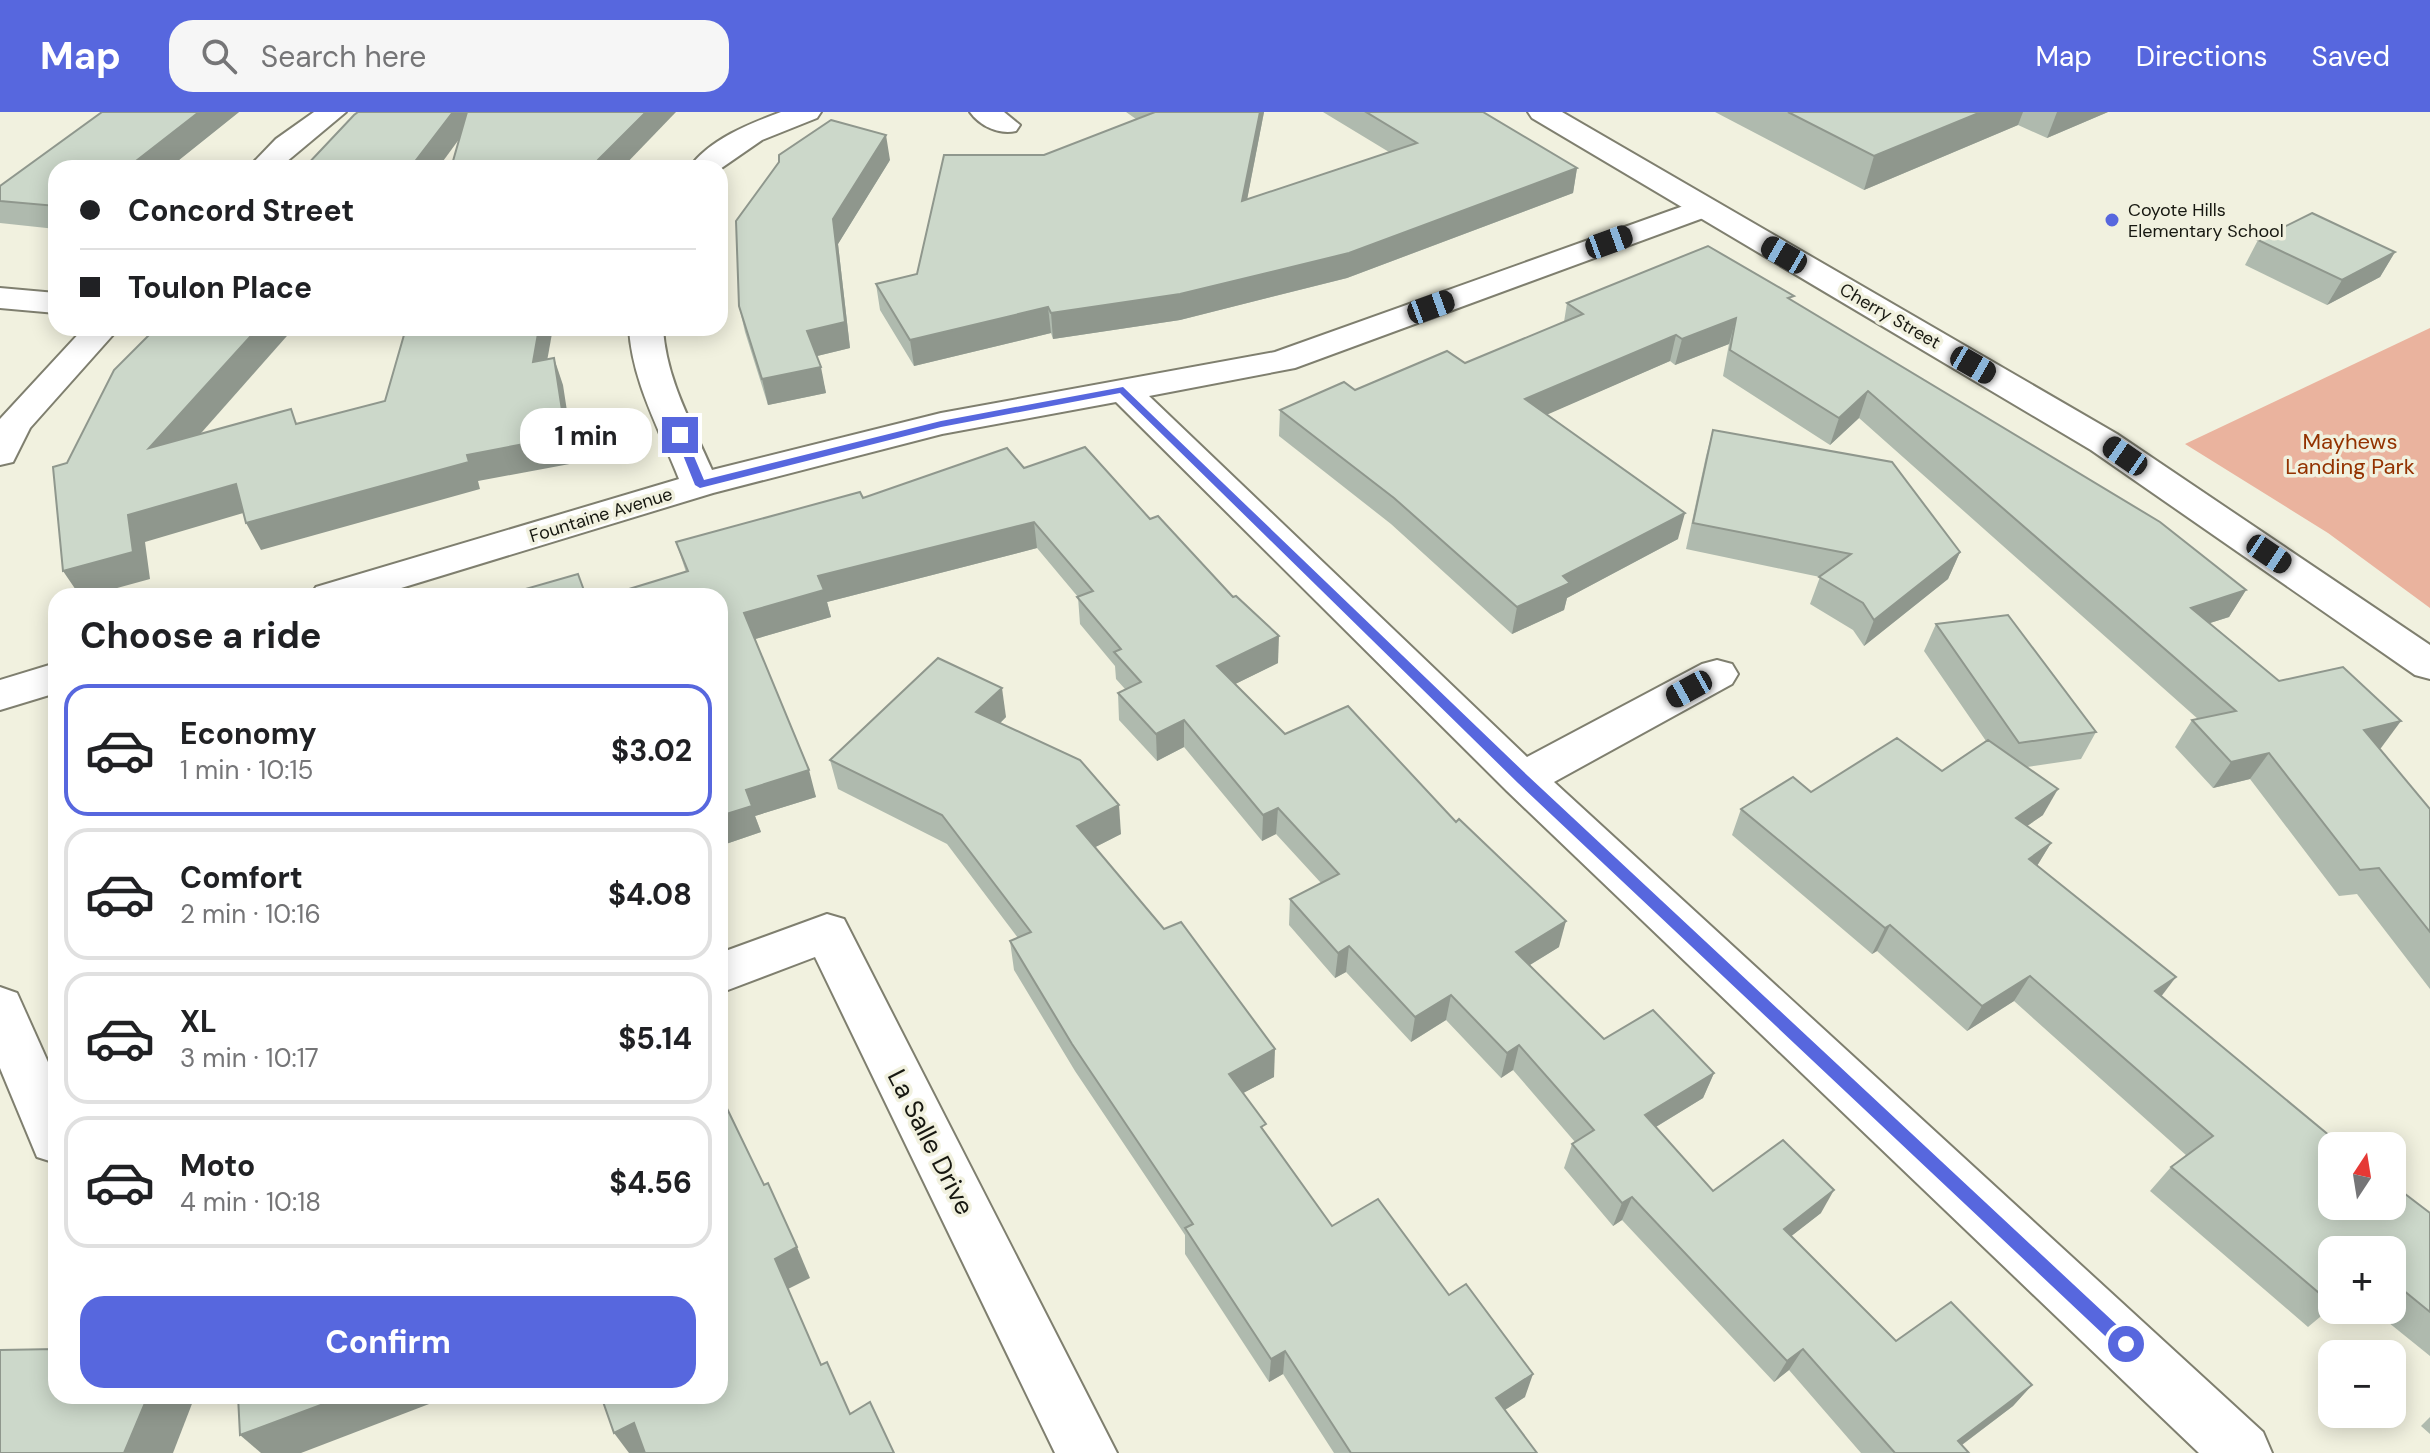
<!DOCTYPE html>
<html lang="en">
<head>
<meta charset="utf-8">
<style>
  body { margin:0; font-family:"DM Sans",sans-serif; background:#f6f6f6; color:#202124; height:100vh; display:flex; flex-direction:column; font-size:30px; white-space:nowrap }
  * { box-sizing:border-box; margin:0 }
  p { font-size:26px; color:#757577 }
  .icon { flex:none; width:44px; height:44px; fill:none; stroke:currentColor; stroke-width:2; stroke-linecap:round; stroke-linejoin:round }
  .map { position:relative; flex:1; overflow:hidden }
  .details { position:absolute; left:48px; top:476px; width:680px; height:816px; display:flex; flex-direction:column; background:#fff; border-radius:24px; box-shadow:0 4px 20px #0003 }
  .details>* { flex:none }
  .banner { position:absolute; left:48px; top:48px; width:680px; height:176px; border-radius:24px; box-shadow:0 4px 20px #0003; display:grid; align-content:center; height:176px; padding:0 32px; background:#fff }
  .needle { width:52px; rotate:12deg }
  .controls { position:absolute; left:2318px; top:1020px; display:grid; gap:16px }
  .controls a { display:grid; place-items:center; width:88px; height:88px; border-radius:16px; background:#fff; box-shadow:0 4px 20px #0003; font-size:40px }
  .end { position:absolute; width:36px; height:36px; margin:-18px; border:10px solid #5767de; background:#fff; box-shadow:0 0 0 4px #fff }
  .from { border-radius:50% }
  .bubble { position:absolute; height:56px; border-radius:24px; background:#fff; box-shadow:0 4px 20px #0003; font-size:26px; font-weight:700; line-height:56px; text-align:center }
  .car { position:absolute; width:24px; height:48px; margin:-24px -12px; border-radius:10px; box-shadow:0 0 6px 2px #0007; background:linear-gradient(#222 24%,#8ab4d8 0 40%,#222 0 76%,#8ab4d8 0 86%,#222 0) }
  .banner b { display:flex; align-items:center; gap:28px; height:76px; font-size:30px }
  .banner b+b { border-top:2px solid #e0e0e0 }
  .banner i { width:20px; height:20px; background:#202124 }
  ul { padding:0; list-style:none }
  li { display:flex; align-items:center; gap:24px; height:132px; margin:0 16px 12px; padding:0 16px; border:4px solid #e0e0e0; border-radius:24px }
  li div { flex:1 }
  li b { display:block; font-size:30px }
  li em { font-style:normal; font-weight:700 }
  li.selected { border-color:#5767de }
  li>.icon { width:72px; height:72px; stroke-width:1.5 }
  h2 { padding:0 32px; font-size:36px; line-height:96px }
  .primary-button { display:flex; gap:16px; margin-top:auto; padding:16px 32px }
  .primary-button a { flex:1; height:92px; border-radius:24px; background:#5767de; color:#fff; font-size:32px; font-weight:700; line-height:92px; text-align:center }
  header { display:flex; align-items:center; gap:48px; box-sizing:border-box; height:112px; padding:0 40px; background:#5767de; color:#fff }
  header strong { font-size:38px }
  nav { display:flex; gap:44px; margin-inline-start:auto; font-size:28px }
  .search { width:560px; height:72px; background:#f6f6f6; display:flex; align-items:center; gap:20px; box-sizing:border-box; padding:0 28px; border-radius:24px; color:#757577; font-size:30px }
  .map>svg:first-child { display:block }
  .green { fill:#eab39e }
  .lines { fill:none; stroke-linecap:round; stroke-linejoin:round }
  .street-casing { stroke:#7f7f6f; stroke-width:4 }
  .secondary-casing { stroke:#7f7f6f; stroke-width:4 }
  .street { fill:#fff; fill-rule:evenodd }
  .secondary { fill:#fff; fill-rule:evenodd }
  .wall { fill:#afbaae }
  .shaded-wall { fill:#8f978d }
  .building { fill:#ccd8ca; stroke:#8f978d; stroke-width:2 }
  .route { fill:#5767de }
  .poi-dot { fill:#5767de; stroke:#f1f1df; stroke-width:3 }
  .labels { text-anchor:middle; dominant-baseline:central; stroke-width:7; stroke-linejoin:round; paint-order:stroke }
  .far-poi-label { font-size:18px; fill:#171811; stroke:#f1f1df; text-anchor:start }
  .far-street-label { font-size:18px; fill:#171811; stroke:#f1f1df }
  .park-label { font-size:22px; fill:#933200; stroke:#f1f1df }
  .near-street-label { font-size:26px; fill:#171811; stroke:#f1f1df }
</style>
</head>
<body>
<header>
<strong>Map</strong>
<div class="search"><svg class="icon" aria-label="search" viewBox="0 0 24 24"><circle cx="10" cy="10" r="6"/><path d="M15 15l6 6"/></svg>Search here</div>
<nav><a>Map</a><a>Directions</a><a>Saved</a></nav>
</header>
<div class="map">
<svg width="2430" height="1341" viewBox="0 0 2430 1341">
  <rect width="100%" height="100%" fill="#f1f1df"/>
  <path class="green" d="M 2430,216 L 2430,496 L 2328,421 L 2185,332 Z"/>
  <g class="lines">
    <defs>
      <g id="street">
        <path d="M 314,0 L 346,0 L 279,56 L 248,56 L 276,27 Z"/>
        <path d="M 781,0 L 821,0 L 817,6 L 762,28 L 720,57 L 689,56 C 710,27 749,12 781,0 Z"/>
        <path d="M 970,0 L 1004,0 L 1020,13 L 1016,19 C 999,23 980,14 970,0 Z"/>
        <path d="M 1703,87 L 1714,90 L 1718,96 L 1714,102 L 1295,256 L 1149,284 L 1527,645 L 1702,552 L 1717,548 L 1732,552 L 1738,562 L 1732,572 L 1554,670 L 2263,1320 L 2272,1341 L 2199,1341 L 1507,679 L 1116,290 L 942,322 L 713,381 L 375,484 L 310,484 L 316,475 L 679,367 C 660,318 632,270 629,216 L 663,216 C 666,267 692,312 712,358 L 941,301 L 1275,240 Z"/>
        <path d="M 0,176 L 56,181 L 56,201 L 0,196 Z"/>
        <path d="M 84,216 L 119,216 L 30,316 L 13,350 L 0,353 L 0,307 Z"/>
        <path d="M 56,551 L 56,581 L 0,598 L 0,568 Z"/>
        <path d="M 827,802 L 844,807 L 1117,1341 L 1055,1341 L 815,845 L 720,881 L 720,841 Z"/>
        <path d="M 0,875 L 17,881 L 56,968 L 56,1051 L 37,1045 L 0,956 Z"/>
      </g>
      <path id="secondary" d="M 1528,0 L 1562,0 L 2117,322 L 2430,533 L 2430,567 L 2415,563 L 2091,338 L 1532,6 Z"/>
    </defs>
    <use href="#street" class="street-casing"/>
    <use href="#secondary" class="secondary-casing"/>
    <use href="#street" class="street"/>
    <use href="#secondary" class="secondary"/>
  </g>
  <g class="wall">
    <path d="M 102,0 L 239,0 L 169,56 L 56,56 L 56,117 L 0,111 L 0,74 Z"/>
    <path d="M 1126,0 L 1264,0 L 1247,87 L 1389,40 L 1323,0 L 1483,0 L 1577,56 L 1573,81 L 1347,166 L 1180,208 L 1053,227 L 1051,221 L 914,254 L 880,198 L 876,172 L 917,162 L 1044,43 L 1136,7 Z"/>
    <path d="M 1715,0 L 2108,0 L 2047,26 L 2018,13 L 1864,78 Z"/>
    <path d="M 890,48 L 838,132 L 850,236 L 817,244 L 826,281 L 768,293 L 745,220 L 739,194 Z"/>
    <path d="M 2258,128 L 2395,140 L 2380,165 L 2327,193 L 2245,153 Z"/>
    <path d="M 1793,189 L 2246,478 L 2229,505 L 2210,511 L 2279,569 L 2381,636 L 2379,637 L 2430,697 L 2430,877 L 2357,782 L 2339,784 L 2250,667 L 2213,676 L 2175,635 L 2192,608 L 2198,607 L 1859,306 L 1830,333 L 1723,264 L 1729,232 L 1675,253 L 1670,249 L 1547,302 L 1678,427 L 1567,486 L 1564,498 L 1512,522 L 1391,412 L 1279,324 L 1280,298 L 1355,278 L 1465,251 L 1564,210 L 1567,191 Z"/>
    <path d="M 1713,318 L 1960,440 L 1948,467 L 1864,534 L 1853,518 L 1810,492 L 1820,465 L 1686,437 L 1706,344 Z"/>
    <path d="M 1024,356 L 1278,551 L 1235,572 L 1285,622 L 1559,835 L 1530,853 L 1604,927 L 1714,961 L 1703,986 L 1656,1015 L 1713,1079 L 1821,1101 L 1791,1124 L 1896,1229 L 2032,1273 L 2013,1294 L 1962,1333 L 1969,1341 L 1861,1341 L 1789,1258 L 1774,1270 L 1622,1108 L 1613,1114 L 1564,1056 L 1572,1032 L 1575,1030 L 1513,958 L 1501,966 L 1446,908 L 1411,930 L 1346,860 L 1335,866 L 1289,813 L 1290,787 L 1321,771 L 1276,722 L 1262,729 L 1184,635 L 1157,649 L 1119,608 L 1118,581 L 1125,577 L 1116,567 L 1115,554 L 1080,512 L 1078,485 L 1037,436 L 827,490 L 831,505 L 755,527 L 816,685 L 755,704 L 761,720 L 720,734 L 686,460 L 676,430 L 863,386 Z"/>
    <path d="M 1936,512 L 2096,620 L 2081,647 L 2027,655 L 2043,703 L 2027,714 L 2051,731 L 2037,754 L 2161,884 L 2342,1034 L 2430,1101 L 2430,1244 L 2373,1198 L 2392,1198 L 2392,1138 L 2332,1138 L 2332,1195 L 2308,1215 L 2150,1079 L 2171,1055 L 2187,1044 L 2014,889 L 1967,919 L 1877,839 L 1872,842 L 1732,723 L 1741,697 L 1811,680 L 1942,659 L 1986,629 L 1924,539 Z"/>
    <path d="M 1006,605 L 1000,611 L 1121,722 L 1095,735 L 1274,965 L 1243,981 L 1266,1022 L 1332,1114 L 1525,1285 L 1505,1298 L 1537,1341 L 1334,1341 L 1283,1262 L 1269,1270 L 1185,1142 L 1185,1123 L 1075,959 L 1014,858 L 1010,829 L 1018,826 L 947,732 L 838,677 L 830,648 Z"/>
    <path d="M 2430,1305 L 2430,1322 L 2421,1314 Z"/>
  </g>
  <g class="shaded-wall">
    <path d="M 199,0 L 239,0 L 169,56 L 127,56 Z"/>
    <path d="M 453,0 L 479,0 L 438,56 L 410,56 Z"/>
    <path d="M 646,0 L 676,0 L 622,56 L 592,56 L 598,48 Z"/>
    <path d="M 1260,0 L 1264,0 L 1242,114 L 1242,89 Z"/>
    <path d="M 1981,0 L 2023,0 L 2018,13 L 1864,78 L 1874,44 Z"/>
    <path d="M 2057,0 L 2108,0 L 2047,26 Z"/>
    <path d="M 886,23 L 890,48 L 838,132 L 850,236 L 813,245 L 807,219 L 833,107 Z"/>
    <path d="M 1577,56 L 1573,81 L 1347,166 L 1180,208 L 1053,227 L 1051,201 Z"/>
    <path d="M 2395,140 L 2380,165 L 2327,193 L 2342,168 Z"/>
    <path d="M 1048,195 L 1051,221 L 914,254 L 910,228 Z"/>
    <path d="M 1736,206 L 1729,232 L 1675,253 L 1682,227 Z"/>
    <path d="M 258,216 L 294,216 L 164,363 L 149,336 Z"/>
    <path d="M 539,216 L 553,216 L 542,277 L 533,250 Z"/>
    <path d="M 1676,223 L 1670,249 L 1521,314 L 1525,287 Z"/>
    <path d="M 554,246 L 563,273 L 575,351 L 478,369 L 480,377 L 261,438 L 246,411 L 467,343 Z"/>
    <path d="M 821,255 L 826,281 L 768,293 L 762,267 Z"/>
    <path d="M 1868,279 L 1859,306 L 1830,333 L 1839,306 Z"/>
    <path d="M 236,372 L 250,399 L 145,430 L 150,467 L 88,484 L 80,484 L 63,459 L 128,403 Z"/>
    <path d="M 1685,401 L 1678,427 L 1567,486 L 1564,498 L 1512,522 L 1517,495 L 1563,464 Z"/>
    <path d="M 1034,410 L 1037,436 L 827,490 L 831,505 L 752,528 L 744,501 L 818,464 Z"/>
    <path d="M 1960,440 L 1948,467 L 1864,534 L 1874,508 Z"/>
    <path d="M 2246,478 L 2229,505 L 2175,522 L 2191,496 Z"/>
    <path d="M 1279,524 L 1278,551 L 1217,581 L 1217,554 Z"/>
    <path d="M 1002,576 L 1006,605 L 981,630 L 976,600 Z"/>
    <path d="M 1184,608 L 1184,635 L 1157,649 L 1156,622 Z"/>
    <path d="M 2401,609 L 2381,636 L 2344,645 L 2364,618 Z"/>
    <path d="M 2269,641 L 2250,667 L 2213,676 L 2231,650 Z"/>
    <path d="M 809,658 L 816,685 L 755,704 L 761,720 L 720,734 L 720,704 L 746,678 Z"/>
    <path d="M 2058,677 L 2043,703 L 2001,732 L 2016,706 Z"/>
    <path d="M 1119,693 L 1121,722 L 1080,743 L 1077,714 Z"/>
    <path d="M 1278,696 L 1276,722 L 1262,729 L 1263,703 Z"/>
    <path d="M 2051,731 L 2035,757 L 2029,747 Z"/>
    <path d="M 1566,809 L 1559,835 L 1510,865 L 1516,840 Z"/>
    <path d="M 1890,813 L 1877,839 L 1872,842 L 1885,816 Z"/>
    <path d="M 1349,834 L 1346,860 L 1335,866 L 1338,841 Z"/>
    <path d="M 2030,864 L 2014,889 L 1967,919 L 1982,894 Z"/>
    <path d="M 2176,865 L 2157,890 L 2155,879 Z"/>
    <path d="M 1451,883 L 1446,908 L 1411,930 L 1415,905 Z"/>
    <path d="M 1519,933 L 1513,958 L 1501,966 L 1507,941 Z"/>
    <path d="M 1275,937 L 1274,965 L 1228,989 L 1229,962 Z"/>
    <path d="M 1714,961 L 1703,986 L 1636,1027 L 1645,1003 Z"/>
    <path d="M 1834,1078 L 1821,1101 L 1771,1140 L 1784,1117 Z"/>
    <path d="M 1632,1085 L 1622,1108 L 1613,1114 L 1622,1091 Z"/>
    <path d="M 797,1135 L 810,1166 L 788,1177 L 775,1147 Z"/>
    <path d="M 1803,1237 L 1789,1258 L 1774,1270 L 1787,1249 Z"/>
    <path d="M 1285,1239 L 1283,1262 L 1269,1270 L 1271,1247 Z"/>
    <path d="M 1533,1262 L 1525,1285 L 1489,1308 L 1496,1286 Z"/>
    <path d="M 2032,1273 L 2013,1294 L 1951,1341 L 1958,1329 Z"/>
    <path d="M 148,1284 L 195,1284 L 173,1341 L 124,1341 Z"/>
    <path d="M 345,1284 L 450,1284 L 301,1341 L 261,1341 L 240,1323 Z"/>
    <path d="M 634,1311 L 646,1341 L 629,1341 L 614,1321 Z"/>
  </g>
  <g class="building">
    <path d="M 102,0 L 199,0 L 127,56 L 56,56 L 56,94 L 0,89 L 0,74 Z"/>
    <path d="M 358,0 L 453,0 L 410,56 L 304,56 L 354,3 Z"/>
    <path d="M 467,0 L 646,0 L 598,48 L 592,56 L 451,56 Z"/>
    <path d="M 1155,0 L 1260,0 L 1242,89 L 1417,31 L 1366,0 L 1483,0 L 1577,56 L 1349,141 L 1180,182 L 1051,201 L 1048,195 L 910,228 L 876,172 L 917,162 L 944,43 L 1044,43 Z"/>
    <path d="M 1788,0 L 1981,0 L 1874,44 Z"/>
    <path d="M 831,8 L 886,23 L 833,107 L 845,210 L 807,219 L 821,255 L 762,267 L 739,194 L 736,109 L 779,50 L 779,43 Z"/>
    <path d="M 2312,101 L 2395,140 L 2342,168 L 2258,128 Z"/>
    <path d="M 1708,134 L 1794,184 L 1788,186 L 2160,410 L 2246,478 L 2191,496 L 2279,569 L 2343,555 L 2401,609 L 2364,618 L 2430,697 L 2430,820 L 2379,756 L 2360,758 L 2269,641 L 2231,650 L 2192,608 L 2236,599 L 1868,279 L 1839,306 L 1730,238 L 1736,206 L 1682,227 L 1676,223 L 1525,287 L 1685,401 L 1563,464 L 1570,471 L 1517,495 L 1394,386 L 1280,298 L 1344,270 L 1355,278 L 1447,239 L 1465,251 L 1583,202 L 1567,191 Z"/>
    <path d="M 156,216 L 258,216 L 149,336 L 291,297 L 296,312 L 385,289 L 406,216 L 539,216 L 533,250 L 554,246 L 566,324 L 467,343 L 469,350 L 246,411 L 236,372 L 128,403 L 133,440 L 63,459 L 53,355 L 67,351 L 114,258 Z"/>
    <path d="M 1713,318 L 1892,350 L 1960,440 L 1874,508 L 1863,491 L 1819,465 L 1851,442 L 1693,411 Z"/>
    <path d="M 1085,335 L 1150,407 L 1158,404 L 1233,485 L 1236,484 L 1279,524 L 1217,554 L 1285,622 L 1348,594 L 1456,710 L 1459,707 L 1566,809 L 1516,840 L 1604,927 L 1653,898 L 1714,961 L 1645,1003 L 1713,1079 L 1783,1028 L 1834,1078 L 1784,1117 L 1896,1229 L 1951,1190 L 2032,1273 L 1958,1329 L 1969,1341 L 1895,1341 L 1803,1237 L 1787,1249 L 1632,1085 L 1622,1091 L 1572,1032 L 1594,1018 L 1519,933 L 1507,941 L 1451,883 L 1415,905 L 1349,834 L 1338,841 L 1290,787 L 1339,762 L 1278,696 L 1263,703 L 1184,608 L 1156,622 L 1118,581 L 1141,570 L 1114,540 L 1121,537 L 1077,485 L 1093,479 L 1034,410 L 818,464 L 824,478 L 744,501 L 809,658 L 746,678 L 752,694 L 720,704 L 720,484 L 606,484 L 688,459 L 676,430 L 860,380 L 863,386 L 1007,336 L 1024,356 Z"/>
    <path d="M 578,462 L 586,484 L 501,484 Z"/>
    <path d="M 2008,503 L 2096,620 L 2019,631 L 1936,512 Z"/>
    <path d="M 938,546 L 1002,576 L 976,600 L 1080,648 L 1119,693 L 1077,714 L 1164,817 L 1181,810 L 1275,937 L 1229,962 L 1266,1012 L 1261,1015 L 1332,1114 L 1378,1087 L 1449,1183 L 1466,1172 L 1533,1262 L 1496,1286 L 1537,1341 L 1351,1341 L 1285,1239 L 1271,1247 L 1185,1116 L 1193,1112 L 1072,932 L 1010,829 L 1031,820 L 942,703 L 830,648 Z"/>
    <path d="M 1897,626 L 1942,659 L 1988,628 L 2058,677 L 2016,706 L 2051,731 L 2029,747 L 2176,865 L 2155,879 L 2342,1034 L 2332,1034 L 2332,1094 L 2392,1094 L 2392,1072 L 2430,1101 L 2430,1200 L 2392,1169 L 2392,1138 L 2332,1138 L 2332,1192 L 2171,1055 L 2213,1024 L 2030,864 L 1982,894 L 1890,813 L 1885,816 L 1741,697 L 1793,665 L 1811,680 Z"/>
    <path d="M 720,982 L 764,1073 L 768,1071 L 797,1135 L 775,1147 L 821,1253 L 827,1250 L 850,1302 L 870,1290 L 894,1341 L 645,1341 L 634,1311 L 614,1321 L 601,1284 L 720,1284 Z"/>
    <path d="M 56,1237 L 56,1284 L 148,1284 L 124,1341 L 0,1341 L 0,1238 Z"/>
    <path d="M 238,1284 L 345,1284 L 240,1323 Z"/>
  </g>
  <path class="route" d="M 1123,275 L 1528,664 L 2132,1227 L 2135,1232 L 2132,1238 L 2126,1241 L 2120,1238 L 1518,671 L 1120,281 L 941,315 L 700,376 L 695,373 L 675,323 L 680,320 L 685,323 L 704,368 L 941,309 Z"/>
  <circle class="poi-dot" cx="2112" cy="108" r="8"/>
  <g class="labels">
    <g class="far-poi-label">
      <text x="2128" y="98">Coyote Hills<tspan x="2128" dy="21">Elementary School</tspan></text>
    </g>
    <g class="far-street-label">
      <text transform="translate(1890 204) rotate(30)">Cherry Street</text>
      <text transform="translate(601 403) rotate(-17)">Fountaine Avenue</text>
    </g>
    <g class="park-label">
      <text x="2350" y="329">Mayhews<tspan x="2350" dy="25">Landing Park</tspan></text>
    </g>
    <g class="near-street-label">
      <text transform="translate(931 1030) rotate(63)">La Salle Drive</text>
    </g>
  </g>
</svg>
<div class="controls">
<a><svg class="needle" viewBox="-14 -14 28 28"><path d="M0-13l5 13h-10z" fill="#e53935"/><path d="M0 13l5-13h-10z" fill="#757577"/></svg></a>
<a>+</a>
<a>−</a>
</div>
<i class="end from" style="left:2126px;top:1232px"></i>
<i class="end" style="left:680px;top:323px"></i>
<div class="bubble" style="left:520px;top:296px;width:132px">1 min</div>
<i class="car" style="left:1609px;top:130px;rotate:70deg"></i>
<i class="car" style="left:1784px;top:143px;rotate:300deg"></i>
<i class="car" style="left:1431px;top:195px;rotate:70deg"></i>
<i class="car" style="left:1973px;top:253px;rotate:120deg"></i>
<i class="car" style="left:2125px;top:344px;rotate:305deg"></i>
<i class="car" style="left:2269px;top:442px;rotate:124deg"></i>
<i class="car" style="left:1689px;top:577px;rotate:241deg"></i>
<div class="banner">
<b><i class="from"></i>Concord Street</b>
<b><i></i>Toulon Place</b>
</div>
<section class="details">
<h2>Choose a ride</h2>
<ul>
<li class="selected"><svg class="icon" aria-label="car" viewBox="0 0 24 24"><path d="M5 17H2v-5l4-1 3-4h7l3 4 3 1v5h-3M9 17h6M6 11h13"/><circle cx="7" cy="17" r="2"/><circle cx="17" cy="17" r="2"/></svg><div><b>Economy</b><p>1 min · 10:15</p></div><em>$3.02</em></li>
<li><svg class="icon" aria-label="car" viewBox="0 0 24 24"><path d="M5 17H2v-5l4-1 3-4h7l3 4 3 1v5h-3M9 17h6M6 11h13"/><circle cx="7" cy="17" r="2"/><circle cx="17" cy="17" r="2"/></svg><div><b>Comfort</b><p>2 min · 10:16</p></div><em>$4.08</em></li>
<li><svg class="icon" aria-label="car" viewBox="0 0 24 24"><path d="M5 17H2v-5l4-1 3-4h7l3 4 3 1v5h-3M9 17h6M6 11h13"/><circle cx="7" cy="17" r="2"/><circle cx="17" cy="17" r="2"/></svg><div><b>XL</b><p>3 min · 10:17</p></div><em>$5.14</em></li>
<li><svg class="icon" aria-label="car" viewBox="0 0 24 24"><path d="M5 17H2v-5l4-1 3-4h7l3 4 3 1v5h-3M9 17h6M6 11h13"/><circle cx="7" cy="17" r="2"/><circle cx="17" cy="17" r="2"/></svg><div><b>Moto</b><p>4 min · 10:18</p></div><em>$4.56</em></li>
</ul>
<div class="primary-button"><a>Confirm</a></div>
</section>
</div>
</body>
</html>
